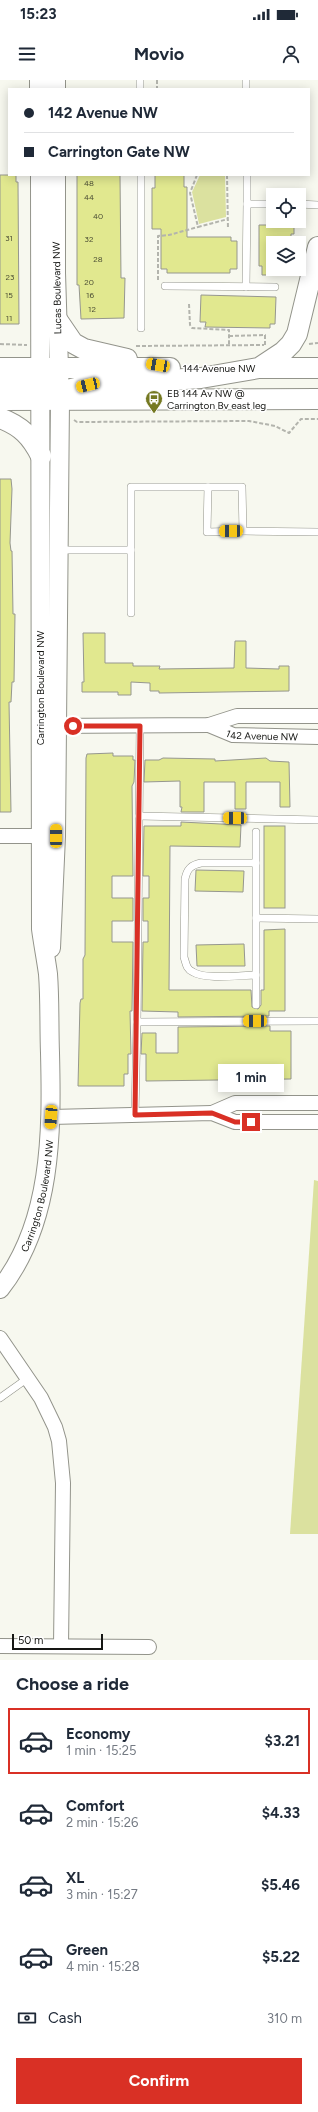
<!DOCTYPE html>
<html lang="en">
<head>
<meta charset="utf-8">
<style>
  body { margin:0; font-family:Figtree,sans-serif; background:#f6f6f7; color:#1f2937; height:100vh; display:flex; flex-direction:column; font-size:15px; white-space:nowrap }
  * { box-sizing:border-box; margin:0 }
  p { font-size:13px; color:#747a83 }
  .icon { flex:none; width:22px; height:22px; fill:none; stroke:currentColor; stroke-width:2; stroke-linecap:round; stroke-linejoin:round }
  .map { position:relative; height:1580px; overflow:hidden }
  .drawer { display:flex; flex-direction:column; background:#fff; flex:1 }
  .drawer>* { flex:none }
  .hud { position:absolute; left:8px; top:8px; width:302px; height:88px; border-radius:0px; box-shadow:0 2px 10px #0003; display:grid; align-content:center; height:88px; padding:0 16px; background:#fff }
  .controls { position:absolute; left:266px; top:108px; display:grid; gap:8px }
  .controls a { display:grid; place-items:center; width:40px; height:40px; border-radius:0px; background:#fff; box-shadow:0 2px 10px #0003; font-size:20px }
  .scale { position:absolute; left:12px; bottom:10px; width:91px; box-sizing:border-box; padding-left:4px; border:2px solid #161714; border-top:0; font-size:11px; line-height:14px; white-space:nowrap; color:#161714; -webkit-text-stroke:3px #fff; paint-order:stroke }
  .end { position:absolute; width:18px; height:18px; margin:-9px; border:5px solid #d93025; background:#fff; box-shadow:0 0 0 2px #fff }
  .from { border-radius:50% }
  .bubble { position:absolute; height:28px; border-radius:0px; background:#fff; box-shadow:0 2px 10px #0003; font-size:13px; font-weight:700; line-height:28px; text-align:center }
  .car { position:absolute; width:12px; height:24px; margin:-12px -6px; border-radius:5px; box-shadow:0 0 3px 1px #0007; background:linear-gradient(#f5c518 24%,#345 0 40%,#f5c518 0 76%,#345 0 86%,#f5c518 0) }
  .hud b { display:flex; align-items:center; gap:14px; height:38px; font-size:15px }
  .hud b+b { border-top:1px solid #e0e1e3 }
  .hud i { width:10px; height:10px; background:#1f2937 }
  ul { padding:0; list-style:none }
  li { display:flex; align-items:center; gap:12px; height:66px; margin:0 8px 6px; padding:0 8px; border:2px solid transparent; border-radius:0px }
  li div { flex:1 }
  li b { display:block; font-size:15px }
  li em { font-style:normal; font-weight:700 }
  li.current { border-color:#d93025 }
  li>.icon { width:36px; height:36px; stroke-width:1.5 }
  h2 { padding:0 16px; font-size:18px; line-height:48px }
  .pay { display:flex; align-items:center; gap:10px; height:44px; padding:0 16px; font-size:15px }
  .pay p { margin-inline-start:auto }
  .primary-button { display:flex; gap:8px; margin-top:auto; padding:8px 16px }
  .primary-button a { flex:1; height:46px; border-radius:0px; background:#d93025; color:#fff; font-size:16px; font-weight:700; line-height:46px; text-align:center }
  .status { display:flex; justify-content:space-between; align-items:center; height:28px; padding:0 20px; background:#fff; direction:ltr }
  .status svg { height:11px; fill:currentColor }
  header { display:flex; justify-content:space-between; align-items:center; height:52px; padding:0 16px; background:#fff; font-size:18px; font-weight:700 }
  .map>svg:first-child { display:block }
  .green { fill:#dbe19f }
  .building { fill:#e1e88f; stroke:#96978f }
  .lines { fill:none; stroke-linecap:round; stroke-linejoin:round }
  .service-casing { stroke:#93948b; stroke-width:8 }
  .minor-casing { stroke:#93948b; stroke-width:16 }
  .tertiary-casing { stroke:#93948b; stroke-width:20 }
  .secondary-casing { stroke:#93948b; stroke-width:22 }
  .path { stroke:#b3b4ad; stroke-width:2; stroke-dasharray:4 2; stroke-linecap:butt }
  .service { stroke:#fff; stroke-width:7 }
  .minor { stroke:#fff; stroke-width:14 }
  .tertiary { stroke:#fff; stroke-width:18 }
  .secondary { stroke:#fff; stroke-width:20 }
  .route { stroke:#d93025; stroke-width:5 }
  .labels { text-anchor:middle; dominant-baseline:central; stroke-width:3; stroke-linejoin:round; paint-order:stroke }
  .number-label { font-size:8px; fill:#494b33 }
  .street-label { font-size:10px; fill:#161714; stroke:#fff }
  .poi-label { font-size:10px; fill:#161714; stroke:#fff; text-anchor:start }
</style>
</head>
<body>
<div class="status"><b>15:23</b><svg viewBox="0 0 49 12"><path d="M0 12V9h3v3zM5 12V6h3v6zM10 12V3h3v9zM15 12V0h3v12zM26 1h20v11H26zM47 4h2v5h-2z"/></svg></div>
<header><svg class="icon" aria-label="menu" viewBox="0 0 24 24"><path d="M4 6h16M4 12h16M4 18h16"/></svg>Movio<svg class="icon" aria-label="person" viewBox="0 0 24 24"><circle cx="12" cy="8" r="4"/><path d="M4 21q1-7 8-7t8 7"/></svg></header>
<div class="map">
<svg width="318" height="1580" viewBox="0 0 318 1580">
  <rect width="100%" height="100%" fill="#f7f8ef"/>
  <g class="green">
    <path d="M 200,95 L 225,95 L 226,137 L 199,144 L 192,112 Z"/>
    <path d="M 314,1100 L 318,1101 L 318,1454 L 290,1454 Z"/>
  </g>
  <g class="building">
    <path d="M 0,95 L 16,95 L 16,102 L 18,102 L 19,244 L 0,244 Z"/>
    <path d="M 77,95 L 120,95 L 121,198 L 125,198 L 124,238 L 81,239 L 79,205 L 77,205 Z"/>
    <path d="M 155,95 L 184,95 L 184,107 L 187,107 L 187,157 L 231,157 L 231,161 L 237,161 L 237,189 L 230,189 L 230,193 L 167,193 L 167,189 L 161,189 L 161,149 L 152,149 L 152,108 L 155,108 Z"/>
    <path d="M 259,145 L 294,145 L 294,154 L 291,154 L 291,163 L 273,163 L 273,195 L 262,195 L 262,186 L 259,186 Z"/>
    <path d="M 201,215 L 276,217 L 275,244 L 270,244 L 270,248 L 205,247 L 206,242 L 200,242 Z"/>
    <path d="M 0,399 L 11,399 L 12,409 L 10,463 L 11,471 L 12,471 L 13,534 L 15,534 L 14,602 L 12,602 L 11,622 L 9,622 L 11,732 L 0,732 Z"/>
    <path d="M 83,553 L 105,553 L 105,583 L 133,583 L 133,586 L 160,586 L 159,589 L 234,588 L 235,561 L 246,561 L 246,588 L 279,589 L 279,586 L 289,586 L 289,611 L 159,613 L 159,611 L 150,611 L 150,603 L 131,602 L 131,615 L 118,615 L 118,612 L 82,612 L 82,602 L 84,602 Z"/>
    <path d="M 113,673 L 113,676 L 133,676 L 133,680 L 135,680 L 134,702 L 132,706 L 133,796 L 112,796 L 112,818 L 133,818 L 133,841 L 112,841 L 112,862 L 133,862 L 132,931 L 130,931 L 131,974 L 128,974 L 128,994 L 124,994 L 124,1006 L 78,1006 L 80,923 L 81,919 L 83,919 L 83,879 L 85,875 L 86,678 L 87,674 Z"/>
    <path d="M 163,678 L 215,679 L 215,681 L 266,678 L 270,681 L 289,682 L 290,727 L 280,727 L 280,702 L 246,702 L 246,729 L 235,729 L 235,702 L 204,702 L 204,732 L 181,732 L 182,727 L 180,727 L 180,701 L 144,702 L 145,680 L 159,680 Z"/>
    <path d="M 181,742 L 241,745 L 240,767 L 170,766 L 169,910 L 251,910 L 252,927 L 258,929 L 261,925 L 261,910 L 264,910 L 264,850 L 285,849 L 285,931 L 269,931 L 269,936 L 178,937 L 178,932 L 142,931 L 143,862 L 148,862 L 148,841 L 143,841 L 143,818 L 149,818 L 149,796 L 143,796 L 144,746 L 181,746 Z"/>
    <rect x="264" y="746" width="21" height="82"/>
    <path d="M 196,790 L 244,791 L 243,812 L 195,811 Z"/>
    <path d="M 244,864 L 245,886 L 197,886 L 196,865 Z"/>
    <path d="M 270,946 L 270,951 L 291,951 L 291,999 L 146,1001 L 146,974 L 141,974 L 142,953 L 156,953 L 156,973 L 178,973 L 178,947 Z"/>
  </g>
  <g class="lines">
    <defs>
      <g id="service">
        <path d="M 140,0 L 140,9"/>
        <path d="M 246,9 L 246,0"/>
        <path d="M 141,95 L 141,248"/>
        <path d="M 247,95 L 247,124 L 273,124"/>
        <path d="M 299,124 L 318,125"/>
        <path d="M 165,206 L 275,207"/>
        <path d="M 246,207 L 247,124"/>
        <path d="M 208,407 L 207,452 L 243,451"/>
        <path d="M 60,470 L 131,470 L 131,407 L 242,407 L 243,451 L 318,452"/>
        <path d="M 131,470 L 131,533"/>
        <path d="M 140,646 L 137,942 L 318,941"/>
        <path d="M 139,736 L 318,740"/>
        <path d="M 256,752 L 256,838 L 318,839"/>
        <path d="M 256,783 L 201,783 C 191,785 187,789 185,799 L 184,877 C 186,883 186,889 193,892 C 205,900 241,895 256,895 L 256,838"/>
        <path d="M 256,895 L 256,925"/>
        <path d="M 135,1035 L 137,942"/>
        <path d="M 0,1318 L 28,1298"/>
      </g>
      <g id="minor">
        <path id="s1" d="M 209,645 L 233,655 L 318,657"/>
        <path d="M 48,646 L 209,645 L 237,636 L 318,636"/>
        <path d="M 0,756 L 51,756"/>
        <path d="M 212,1033 L 235,1023 L 318,1023"/>
        <path d="M 51,1037 L 212,1033 L 235,1042 L 318,1042"/>
        <path d="M 0,1258 L 41,1318 L 55,1347 L 59,1361 L 63,1403 L 61,1566"/>
        <path d="M 0,1566 L 149,1567"/>
      </g>
      <g id="tertiary">
        <path d="M 39,0 L 39,9"/>
        <path d="M 56,0 L 56,9"/>
        <path d="M 51,868 L 56,756 L 60,320 L 56,193 L 56,95"/>
        <path id="s2" d="M 0,1209 C 52,1143 52,1053 50,973 C 49,947 50,920 48,894 C 46,879 43,864 41,849 L 40,95"/>
      </g>
      <g id="secondary">
        <path d="M 58,241 L 73,263 L 84,269 L 127,279"/>
        <path d="M 0,288 L 170,288"/>
        <path d="M 260,288 L 318,288"/>
        <path d="M 0,304 L 40,300 L 51,297"/>
        <path d="M 0,320 L 318,319"/>
        <path d="M 41,320 L 51,314 L 88,305 L 201,298 L 259,288 L 283,272 L 291,264 L 297,254 L 318,167"/>
        <path d="M 0,338 C 21,346 31,356 41,376"/>
      </g>
    </defs>
    <use href="#service" class="service-casing"/>
    <use href="#minor" class="minor-casing"/>
    <use href="#tertiary" class="tertiary-casing"/>
    <use href="#secondary" class="secondary-casing"/>
    <g class="path">
      <path d="M 157,0 L 157,9"/>
      <path d="M 197,95 L 190,113 L 198,147 L 228,139"/>
      <path d="M 227,95 L 228,149"/>
      <path d="M 158,200 L 158,156 L 169,155 L 198,147"/>
      <path d="M 189,224 L 190,245 L 192,248 L 229,250 L 229,265"/>
      <path d="M 229,256 L 265,255 L 265,265"/>
      <path d="M 0,264 L 27,265"/>
      <path d="M 309,264 L 318,263"/>
      <path d="M 136,266 L 264,265"/>
      <path d="M 74,340 L 77,342 L 249,341 L 275,346 L 289,353 L 301,339 L 318,339"/>
    </g>
    <use href="#service" class="service"/>
    <use href="#minor" class="minor"/>
    <use href="#tertiary" class="tertiary"/>
    <use href="#secondary" class="secondary"/>
  </g>
  <g class="lines">
    <path class="route" d="M 73,646 L 140,646 L 135,1035 L 212,1033 L 235,1042 L 251,1042"/>
  </g>
  <defs>
    <symbol id="bus-pin" viewBox="-11 -11 22 30"><path d="M0 17L-7.5 6A9.5 9.5 0 1 1 7.5 6Z" fill="#757922" stroke="#fff"/><path d="M-5-6H5V4H4V6H2V4H-2V6H-4V4H-5ZM-3.5-4V0h7V-4ZM-3.5 1.2v1.5H-2V1.2ZM2 1.2v1.5H3.5V1.2Z" fill="#fff"/></symbol>
  </defs>
  <g fill-rule="evenodd">
    <use href="#bus-pin" x="144" y="309" width="20" height="27"/>
  </g>
  <g class="labels">
    <g class="number-label">
      <text x="89" y="103">48</text>
      <text x="89" y="117">44</text>
      <text x="98" y="136">40</text>
      <text x="9" y="158">31</text>
      <text x="89" y="159">32</text>
      <text x="98" y="179">28</text>
      <text x="10" y="197">23</text>
      <text x="89" y="202">20</text>
      <text x="9" y="215">15</text>
      <text x="90" y="215">16</text>
      <text x="92" y="229">12</text>
      <text x="9" y="238">11</text>
    </g>
    <g class="street-label">
      <text transform="translate(57 208) rotate(-91)">Lucas Boulevard NW</text>
      <text x="219" y="288">144 Avenue NW</text>
      <text transform="translate(40 608) rotate(-90)">Carrington Boulevard NW</text>
      <text stroke="none"><textPath href="#s1" startOffset="55">142 Avenue NW</textPath></text>
      <text stroke="none"><textPath href="#s2" startOffset="102">Carrington Boulevard NW</textPath></text>
    </g>
    <g class="poi-label">
      <text x="167" y="313">EB 144 Av NW @<tspan x="167" dy="12">Carrington Bv east leg</tspan></text>
    </g>
  </g>
</svg>
<div class="controls">
<a><svg class="icon" aria-label="locate" viewBox="0 0 24 24"><circle cx="12" cy="12" r="6"/><path d="M12 2v4M12 18v4M2 12h4M18 12h4"/></svg></a>
<a><svg class="icon" aria-label="layers" viewBox="0 0 24 24"><path d="M12 4l9 5-9 5-9-5zM3 14l9 5 9-5"/></svg></a>
</div>
<div class="scale">50 m</div>
<i class="end from" style="left:73px;top:646px"></i>
<i class="end" style="left:251px;top:1042px"></i>
<div class="bubble" style="left:218px;top:984px;width:66px">1 min</div>
<i class="car" style="left:158px;top:285px;rotate:280deg"></i>
<i class="car" style="left:88px;top:305px;rotate:257deg"></i>
<i class="car" style="left:231px;top:451px;rotate:269deg"></i>
<i class="car" style="left:235px;top:738px;rotate:271deg"></i>
<i class="car" style="left:56px;top:756px;rotate:0deg"></i>
<i class="car" style="left:255px;top:941px;rotate:270deg"></i>
<i class="car" style="left:51px;top:1037px;rotate:184deg"></i>
<div class="hud">
<b><i class="from"></i>142 Avenue NW</b>
<b><i></i>Carrington Gate NW</b>
</div>
</div>
<section class="drawer">
<h2>Choose a ride</h2>
<ul>
<li class="current"><svg class="icon" aria-label="car" viewBox="0 0 24 24"><path d="M5 17H2v-5l4-1 3-4h7l3 4 3 1v5h-3M9 17h6M6 11h13"/><circle cx="7" cy="17" r="2"/><circle cx="17" cy="17" r="2"/></svg><div><b>Economy</b><p>1 min · 15:25</p></div><em>$3.21</em></li>
<li><svg class="icon" aria-label="car" viewBox="0 0 24 24"><path d="M5 17H2v-5l4-1 3-4h7l3 4 3 1v5h-3M9 17h6M6 11h13"/><circle cx="7" cy="17" r="2"/><circle cx="17" cy="17" r="2"/></svg><div><b>Comfort</b><p>2 min · 15:26</p></div><em>$4.33</em></li>
<li><svg class="icon" aria-label="car" viewBox="0 0 24 24"><path d="M5 17H2v-5l4-1 3-4h7l3 4 3 1v5h-3M9 17h6M6 11h13"/><circle cx="7" cy="17" r="2"/><circle cx="17" cy="17" r="2"/></svg><div><b>XL</b><p>3 min · 15:27</p></div><em>$5.46</em></li>
<li><svg class="icon" aria-label="car" viewBox="0 0 24 24"><path d="M5 17H2v-5l4-1 3-4h7l3 4 3 1v5h-3M9 17h6M6 11h13"/><circle cx="7" cy="17" r="2"/><circle cx="17" cy="17" r="2"/></svg><div><b>Green</b><p>4 min · 15:28</p></div><em>$5.22</em></li>
</ul>
<div class="pay"><svg class="icon" aria-label="cash" viewBox="0 0 24 24"><path d="M3 7h18v10H3z"/><circle cx="12" cy="12" r="2"/></svg>Cash<p>310 m</p></div>
<div class="primary-button"><a>Confirm</a></div>
</section>
</body>
</html>
